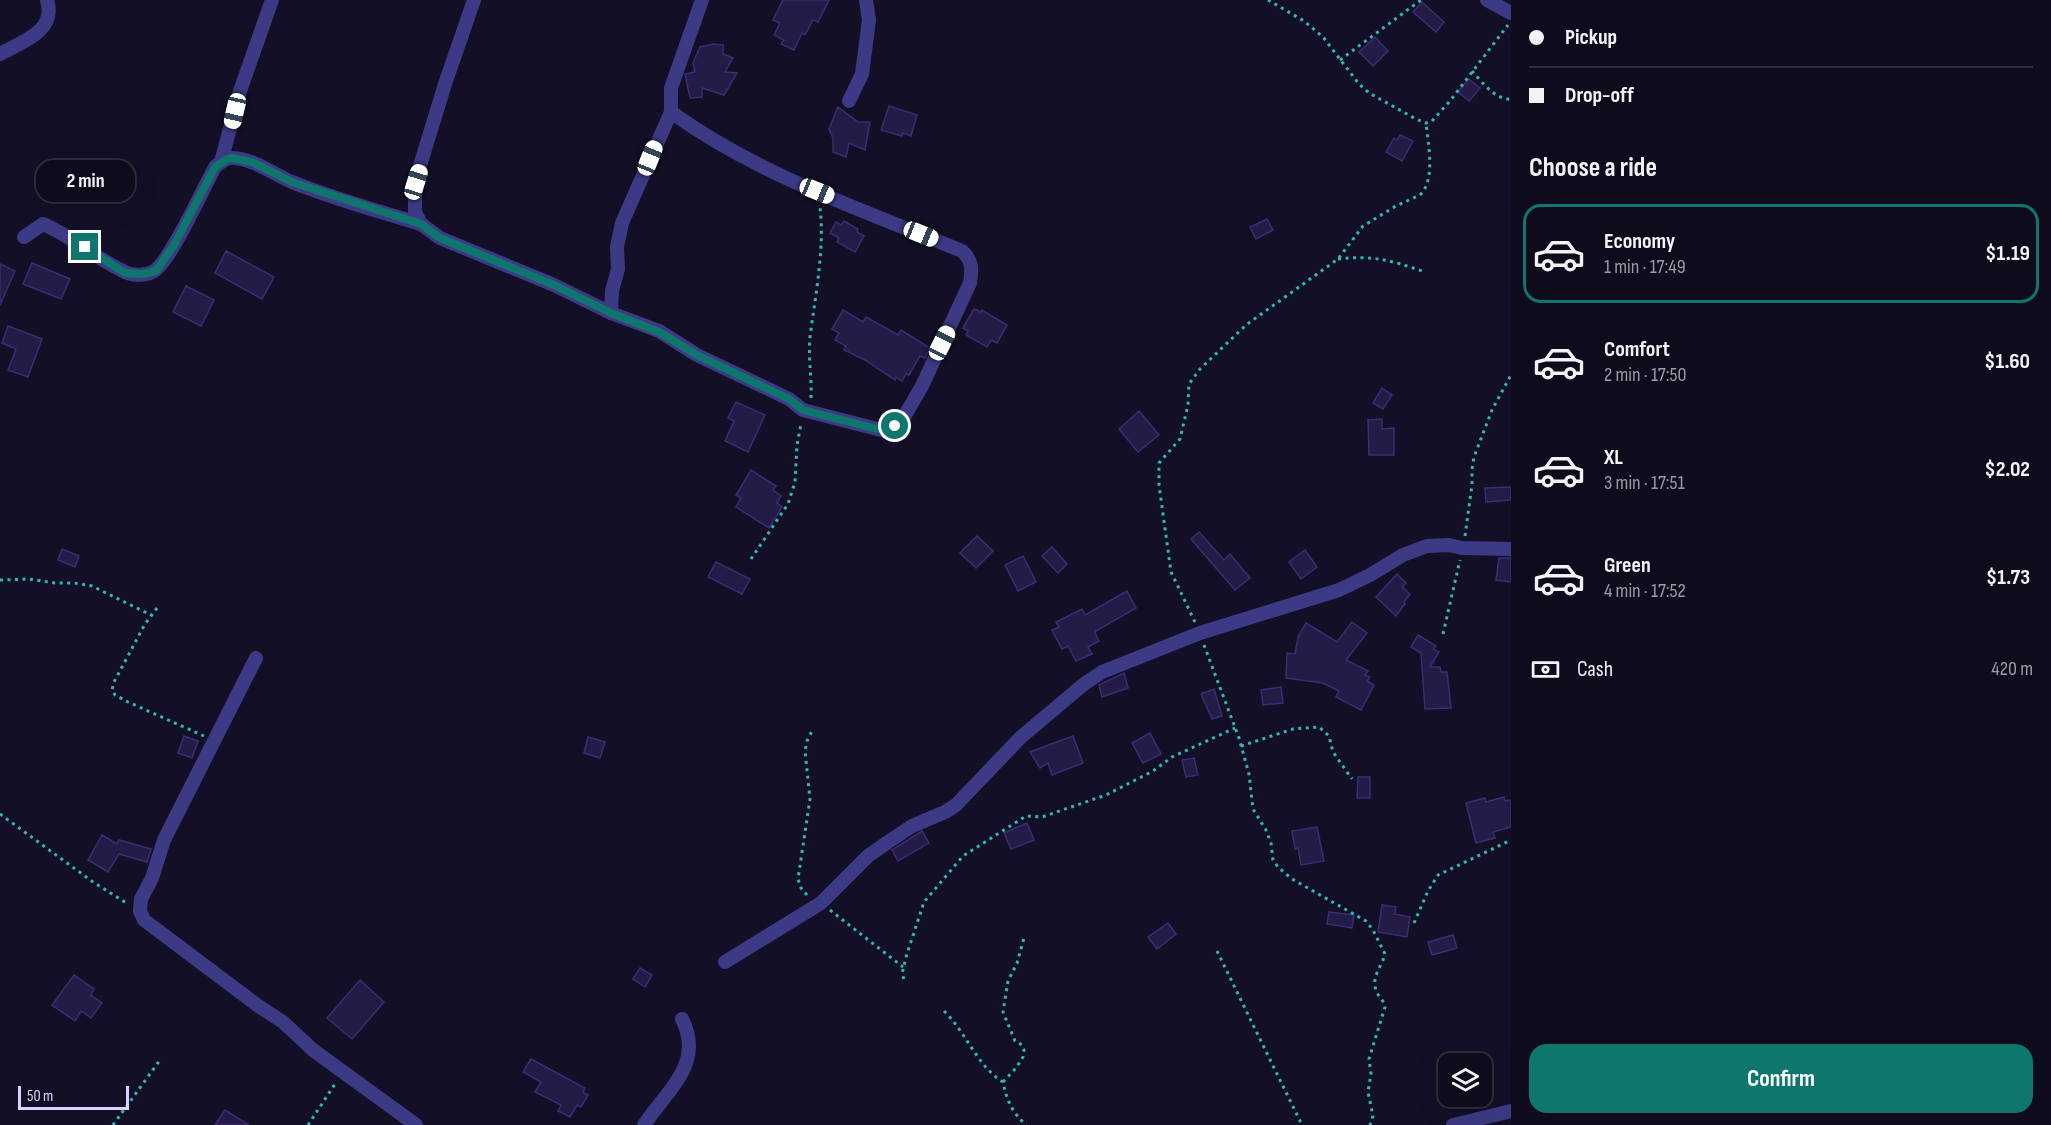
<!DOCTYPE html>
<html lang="en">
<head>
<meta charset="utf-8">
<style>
  body { margin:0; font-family:"Sofia Sans Condensed",sans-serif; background:#1c1929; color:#f1f3f6; height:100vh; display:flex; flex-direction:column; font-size:22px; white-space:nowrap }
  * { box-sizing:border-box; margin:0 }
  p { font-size:20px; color:#9b9ba3 }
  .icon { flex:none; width:33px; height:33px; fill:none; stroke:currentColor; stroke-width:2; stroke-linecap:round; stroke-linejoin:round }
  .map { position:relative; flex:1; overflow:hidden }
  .sheet { display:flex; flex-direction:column; background:#0e0b1c; width:540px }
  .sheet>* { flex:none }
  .guide { display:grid; align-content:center; height:132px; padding:0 18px; background:#0e0b1c }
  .tools { position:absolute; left:1438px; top:1053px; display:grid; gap:12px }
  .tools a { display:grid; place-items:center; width:54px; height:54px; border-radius:12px; background:#0e0b1c; box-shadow:0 6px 24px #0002,0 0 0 2px #2e2b3b; font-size:30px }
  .scale { position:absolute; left:18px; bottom:15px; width:111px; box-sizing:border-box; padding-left:6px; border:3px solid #d9d4ff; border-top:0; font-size:16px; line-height:21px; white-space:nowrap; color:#d9d4ff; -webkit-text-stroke:4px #130f26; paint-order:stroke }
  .end { position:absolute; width:27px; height:27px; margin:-14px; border:8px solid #0f766e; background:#fff; box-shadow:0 0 0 3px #fff }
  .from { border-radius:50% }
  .bubble { position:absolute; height:42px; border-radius:18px; background:#0e0b1c; box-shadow:0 6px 24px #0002,0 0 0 2px #2e2b3b; font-size:20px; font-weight:700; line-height:42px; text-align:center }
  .car { position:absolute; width:18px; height:36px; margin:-18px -9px; border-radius:8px; box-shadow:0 0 4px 2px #0007; background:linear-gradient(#fff 24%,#345 0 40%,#fff 0 76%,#345 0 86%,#fff 0) }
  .guide b { display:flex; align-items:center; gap:21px; height:57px; font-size:22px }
  .guide b+b { border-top:2px solid #2e2b3b }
  .guide i { width:15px; height:15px; background:#f1f3f6 }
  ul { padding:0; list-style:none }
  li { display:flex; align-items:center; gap:18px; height:99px; margin:0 12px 9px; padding:0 6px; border:3px solid transparent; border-radius:18px }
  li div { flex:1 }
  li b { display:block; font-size:22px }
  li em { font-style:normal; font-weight:700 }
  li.selected { border-color:#0f766e }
  li>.icon { width:54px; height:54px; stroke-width:1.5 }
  h2 { padding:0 18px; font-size:27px; line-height:72px }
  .pay { display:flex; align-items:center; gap:15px; height:66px; padding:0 18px; font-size:22px }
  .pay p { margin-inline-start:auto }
  .button { display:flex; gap:12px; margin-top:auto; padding:12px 18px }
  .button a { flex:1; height:69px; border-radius:18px; background:#0f766e; color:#fff; font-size:24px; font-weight:700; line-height:69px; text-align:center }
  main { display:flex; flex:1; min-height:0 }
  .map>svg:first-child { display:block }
  .building { fill:#241b47; stroke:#3b2d73; stroke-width:1.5 }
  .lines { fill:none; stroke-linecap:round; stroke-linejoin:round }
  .path { stroke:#2fb8b0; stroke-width:3; stroke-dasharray:3 4.5; stroke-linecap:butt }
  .street { stroke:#3d3a85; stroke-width:14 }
  .route { stroke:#0f766e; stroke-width:8 }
</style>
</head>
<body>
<main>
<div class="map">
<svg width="1511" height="1125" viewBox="0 0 1511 1125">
  <rect width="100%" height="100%" fill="#130f26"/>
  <g class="building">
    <path d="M 783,0 L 829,0 L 818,22 L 813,20 L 805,35 L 802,33 L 794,50 L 781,44 L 784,40 L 774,35 L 780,23 L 773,20 Z"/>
    <path d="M 1422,2 L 1444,22 L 1436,32 L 1413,12 Z"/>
    <path d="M 1375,37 L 1388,51 L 1373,66 L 1359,52 Z"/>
    <path d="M 713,44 L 723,45 L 723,54 L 733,58 L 725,72 L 737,73 L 724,95 L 702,88 L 702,97 L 690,98 L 685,74 L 695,72 L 693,63 L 700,47 Z"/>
    <path d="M 1469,79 L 1480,88 L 1469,101 L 1458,92 Z"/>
    <path d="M 889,106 L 917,115 L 911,136 L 903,133 L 902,136 L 881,130 Z"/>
    <path d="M 838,107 L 858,122 L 870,122 L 865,150 L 849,143 L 846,157 L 833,152 L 833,138 L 829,129 Z"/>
    <path d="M 1400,135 L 1413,141 L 1402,161 L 1386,152 L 1394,138 L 1397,140 Z"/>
    <path d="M 1267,219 L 1273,230 L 1256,239 L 1250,227 Z"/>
    <path d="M 844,221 L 858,229 L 857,232 L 864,236 L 855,252 L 837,242 L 839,238 L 830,233 L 836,222 L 841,225 Z"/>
    <path d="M 226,251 L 274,277 L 262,299 L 215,273 Z"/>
    <path d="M 32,263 L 70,279 L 61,299 L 23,284 Z"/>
    <path d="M 0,264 L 15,271 L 0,305 Z"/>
    <path d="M 186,286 L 214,300 L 201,326 L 173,312 Z"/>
    <path d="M 974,309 L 981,312 L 982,310 L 1007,325 L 997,343 L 991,340 L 987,347 L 966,335 L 968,331 L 963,328 Z"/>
    <path d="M 843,310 L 863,322 L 866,317 L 898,335 L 901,330 L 930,348 L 925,358 L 920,356 L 909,375 L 906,374 L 902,381 L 896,377 L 895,380 L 865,360 L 844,350 L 846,346 L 835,340 L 839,333 L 832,329 Z"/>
    <path d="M 8,326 L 42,339 L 28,377 L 8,370 L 16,349 L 2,343 Z"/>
    <path d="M 1382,388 L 1392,395 L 1383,409 L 1373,403 Z"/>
    <path d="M 736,402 L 765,415 L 748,452 L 725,441 L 734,421 L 728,418 Z"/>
    <path d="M 1139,411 L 1159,435 L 1138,452 L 1119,429 Z"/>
    <path d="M 1382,419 L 1382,429 L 1394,428 L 1394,455 L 1369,455 L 1368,420 Z"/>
    <path d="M 751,470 L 776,486 L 773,490 L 781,496 L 777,503 L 782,507 L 769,528 L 736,507 L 741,498 L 736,495 Z"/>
    <path d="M 1511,487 L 1511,500 L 1486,502 L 1485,488 Z"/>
    <path d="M 1199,532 L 1224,560 L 1230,554 L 1250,578 L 1235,590 L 1191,539 Z"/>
    <path d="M 977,536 L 993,551 L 976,568 L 960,553 Z"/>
    <path d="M 1052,547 L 1067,564 L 1058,573 L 1042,556 Z"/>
    <path d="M 62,549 L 79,556 L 75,567 L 58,560 Z"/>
    <path d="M 1305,550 L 1317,567 L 1301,579 L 1289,562 Z"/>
    <path d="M 1023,556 L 1036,582 L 1018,591 L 1005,565 Z"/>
    <path d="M 1499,558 L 1511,558 L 1511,582 L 1496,580 Z"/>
    <path d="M 716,562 L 750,579 L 742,594 L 708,577 Z"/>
    <path d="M 1397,574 L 1406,583 L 1402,587 L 1410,594 L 1404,602 L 1405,604 L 1396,616 L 1376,597 Z"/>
    <path d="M 1127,591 L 1136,608 L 1096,631 L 1095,633 L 1099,641 L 1088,647 L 1092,654 L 1076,661 L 1068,646 L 1062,649 L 1052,630 L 1059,627 L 1056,622 L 1082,609 L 1085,615 Z"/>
    <path d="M 1352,622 L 1367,633 L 1346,660 L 1368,671 L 1365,675 L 1370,677 L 1367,681 L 1374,685 L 1361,710 L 1336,697 L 1339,691 L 1323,683 L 1286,678 L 1287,653 L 1295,654 L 1298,637 L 1306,623 L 1337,642 Z"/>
    <path d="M 1418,635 L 1436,646 L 1433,649 L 1439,652 L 1430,667 L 1440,667 L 1441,672 L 1447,672 L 1451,708 L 1425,709 L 1421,653 L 1411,647 Z"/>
    <path d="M 1124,673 L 1128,688 L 1102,697 L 1099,685 Z"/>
    <path d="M 1281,687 L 1283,703 L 1263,705 L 1261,690 Z"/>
    <path d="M 1214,689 L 1222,716 L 1212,719 L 1201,694 Z"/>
    <path d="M 1150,733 L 1161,754 L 1143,763 L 1132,743 Z"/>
    <path d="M 184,736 L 198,741 L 192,758 L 178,753 Z"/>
    <path d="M 1073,736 L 1083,763 L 1052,775 L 1048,763 L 1040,768 L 1030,752 Z"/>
    <path d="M 588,737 L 605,742 L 600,758 L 584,753 Z"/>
    <path d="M 1194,758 L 1198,775 L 1186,777 L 1182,760 Z"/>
    <path d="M 1358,777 L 1370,777 L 1370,798 L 1357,798 Z"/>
    <path d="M 1504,797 L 1505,801 L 1511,800 L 1511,827 L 1493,832 L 1495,838 L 1476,843 L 1466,803 L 1485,798 L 1486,802 Z"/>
    <path d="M 1027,823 L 1034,840 L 1011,849 L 1004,833 Z"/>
    <path d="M 1317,827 L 1324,861 L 1301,865 L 1298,848 L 1295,849 L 1292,831 Z"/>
    <path d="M 922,831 L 929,843 L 898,861 L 892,850 Z"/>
    <path d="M 102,835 L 117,844 L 119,840 L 151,849 L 147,862 L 119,854 L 108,872 L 88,860 Z"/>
    <path d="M 1382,905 L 1396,907 L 1395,914 L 1410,917 L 1407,937 L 1378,932 Z"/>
    <path d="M 1329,912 L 1354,915 L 1352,928 L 1327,924 Z"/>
    <path d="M 1168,923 L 1176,934 L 1157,949 L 1148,937 Z"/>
    <path d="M 1453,935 L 1457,948 L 1432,955 L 1428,942 Z"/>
    <path d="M 640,968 L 652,975 L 645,987 L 633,979 Z"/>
    <path d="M 74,975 L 94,989 L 91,995 L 102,1003 L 91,1018 L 81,1011 L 75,1021 L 52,1005 Z"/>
    <path d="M 360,980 L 384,1002 L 352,1039 L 327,1018 Z"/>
    <path d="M 531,1059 L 585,1088 L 583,1092 L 588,1095 L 581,1107 L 577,1105 L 570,1117 L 558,1111 L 561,1105 L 535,1092 L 541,1082 L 523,1072 Z"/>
    <path d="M 225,1110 L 249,1125 L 215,1125 Z"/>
  </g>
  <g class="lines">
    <g class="path">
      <path d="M 1268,0 L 1304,21 L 1323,37 L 1359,84 L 1369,93 L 1416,119 L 1426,123 L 1432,121 L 1450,101 L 1508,25"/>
      <path d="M 1340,60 L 1421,0"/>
      <path d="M 1472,71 C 1482,82 1495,100 1511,99"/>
      <path d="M 1338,259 C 1372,255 1390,260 1422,271"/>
      <path d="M 811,398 C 812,378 808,358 810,337 C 815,298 825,247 820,208"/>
      <path d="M 1465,536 L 1472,485 L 1472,469 L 1474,457 L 1492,410 L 1511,375"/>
      <path d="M 751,559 L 788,504 L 795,482 L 797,445 L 801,424"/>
      <path d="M 0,580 L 29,579 L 55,583 L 74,583 L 92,586 L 151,615"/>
      <path d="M 157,608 L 145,624 L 114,682 L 112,690 L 115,695 L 128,702 L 204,736"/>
      <path d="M 1195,622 L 1171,572 L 1159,485 L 1159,463 L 1180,439 L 1188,405 L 1189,384 L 1200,369 L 1246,325 L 1338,259 L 1363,226 L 1396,206 L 1420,195 C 1436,180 1428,143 1426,123"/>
      <path d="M 1443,634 L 1460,560"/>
      <path d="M 1204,645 L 1239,738 L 1249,774 L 1253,809 L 1266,830 L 1271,843 L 1273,860 L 1278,867 L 1292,879 L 1366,921 L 1373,930 L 1385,954 C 1382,966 1371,977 1376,990 C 1378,997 1384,1000 1385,1007 L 1369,1059 L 1371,1074 L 1368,1092 L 1373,1116 L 1370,1125"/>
      <path d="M 1241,746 L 1293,729 L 1319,727 L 1329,736 L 1333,752 L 1352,779"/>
      <path d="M 0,814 L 93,882 L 128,904"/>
      <path d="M 807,895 L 801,888 L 798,879 L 810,799 L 805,751 L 807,741 L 813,729"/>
      <path d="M 830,910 L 903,967"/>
      <path d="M 1414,923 L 1428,891 L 1438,875 L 1511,840"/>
      <path d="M 1217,951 L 1302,1125"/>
      <path d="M 904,979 L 902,974 L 906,957 L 924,902 L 963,856 L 1026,816 L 1042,817 L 1106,795 L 1153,771 L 1172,757 L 1235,728"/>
      <path d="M 944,1011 C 966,1032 977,1066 1003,1082 C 1007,1101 1012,1112 1026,1125"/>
      <path d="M 1003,1082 L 1016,1068 L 1023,1057 L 1024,1050 L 1022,1045 L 1015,1041 L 1003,1012 L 1008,981 L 1017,963 L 1024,938"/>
      <path d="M 113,1125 L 160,1060"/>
      <path d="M 308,1125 L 335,1084"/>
    </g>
    <g class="street">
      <path d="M 474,0 L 445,84 L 415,182 L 415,212 L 421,224 L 440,238 L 554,285 L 611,313 L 659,331 L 697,355 L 789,399 L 803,410 L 881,430 L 895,426 L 904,417 L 922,386 L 970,283 C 972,270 973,261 962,251 C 863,210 758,175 671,112"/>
      <path d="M 1487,0 L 1511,13"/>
      <path d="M 0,54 C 22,42 57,31 47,0"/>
      <path d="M 849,101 L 862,74 L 869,20 L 866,0"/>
      <path d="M 221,162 L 240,91 L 272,0"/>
      <path d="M 24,237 L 43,224 C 72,236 95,258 123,271 C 131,276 146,276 154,271 C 170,262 204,187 215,167 C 220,163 225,158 231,158 C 253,158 273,174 292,182 C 334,199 378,211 421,224"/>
      <path d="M 611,313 L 612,291 L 618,269 L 617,247 L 622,223 L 671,112 L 671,88 L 702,0"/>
      <path d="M 256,658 L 164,840 L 152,878 L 141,899 L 140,911 L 144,920 L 257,1005 L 283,1022 L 313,1050 L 416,1125"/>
      <path d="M 725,962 L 821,903 L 868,856 L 888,842 L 912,826 L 945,812 L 956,805 L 1020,738 L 1084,684 L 1102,672 L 1200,633 L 1339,590 L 1370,575 L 1403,555 L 1427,546 L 1449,545 L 1462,548 L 1511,549"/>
      <path d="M 644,1125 C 666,1091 705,1064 682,1019"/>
      <path d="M 1453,1125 L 1511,1111"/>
    </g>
  </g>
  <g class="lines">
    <path class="route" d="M 85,247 L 125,273 L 143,274 L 156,271 L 174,245 L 215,167 L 226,160 L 231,158 L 252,162 L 292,182 L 421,224 L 440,238 L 554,285 L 611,313 L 659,332 L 697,355 L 789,399 L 803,410 L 881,430 L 895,426"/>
  </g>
</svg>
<div class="tools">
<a><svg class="icon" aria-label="layers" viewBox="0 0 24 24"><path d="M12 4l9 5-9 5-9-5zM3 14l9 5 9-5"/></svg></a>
</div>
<div class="scale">50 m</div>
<i class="end from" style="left:895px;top:426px"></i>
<i class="end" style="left:85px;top:247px"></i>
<div class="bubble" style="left:36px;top:160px;width:99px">2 min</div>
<i class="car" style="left:235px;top:111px;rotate:193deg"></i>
<i class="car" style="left:650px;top:158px;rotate:22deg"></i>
<i class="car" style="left:416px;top:182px;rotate:17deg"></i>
<i class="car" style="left:817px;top:191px;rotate:112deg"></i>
<i class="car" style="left:921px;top:234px;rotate:112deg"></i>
<i class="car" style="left:942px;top:343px;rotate:26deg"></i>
</div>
<section class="sheet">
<div class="guide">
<b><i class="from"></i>Pickup</b>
<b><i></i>Drop-off</b>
</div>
<h2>Choose a ride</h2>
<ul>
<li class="selected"><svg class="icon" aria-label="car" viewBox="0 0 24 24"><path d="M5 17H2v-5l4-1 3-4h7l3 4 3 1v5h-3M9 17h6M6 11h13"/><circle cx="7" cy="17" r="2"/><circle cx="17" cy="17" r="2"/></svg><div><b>Economy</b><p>1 min · 17:49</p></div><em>$1.19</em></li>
<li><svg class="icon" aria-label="car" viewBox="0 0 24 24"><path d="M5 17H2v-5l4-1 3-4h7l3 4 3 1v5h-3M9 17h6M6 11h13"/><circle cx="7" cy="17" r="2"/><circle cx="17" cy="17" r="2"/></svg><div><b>Comfort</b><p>2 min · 17:50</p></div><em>$1.60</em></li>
<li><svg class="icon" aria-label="car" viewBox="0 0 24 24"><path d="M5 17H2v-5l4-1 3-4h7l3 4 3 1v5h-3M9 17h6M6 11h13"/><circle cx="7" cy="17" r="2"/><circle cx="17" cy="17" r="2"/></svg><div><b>XL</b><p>3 min · 17:51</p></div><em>$2.02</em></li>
<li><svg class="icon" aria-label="car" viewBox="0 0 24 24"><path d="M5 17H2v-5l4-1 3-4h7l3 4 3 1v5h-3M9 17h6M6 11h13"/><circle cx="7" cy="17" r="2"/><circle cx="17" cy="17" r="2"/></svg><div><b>Green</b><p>4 min · 17:52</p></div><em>$1.73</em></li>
</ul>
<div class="pay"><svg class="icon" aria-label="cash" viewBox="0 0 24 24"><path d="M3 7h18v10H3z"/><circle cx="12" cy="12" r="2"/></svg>Cash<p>420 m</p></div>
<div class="button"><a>Confirm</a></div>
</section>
</main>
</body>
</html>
